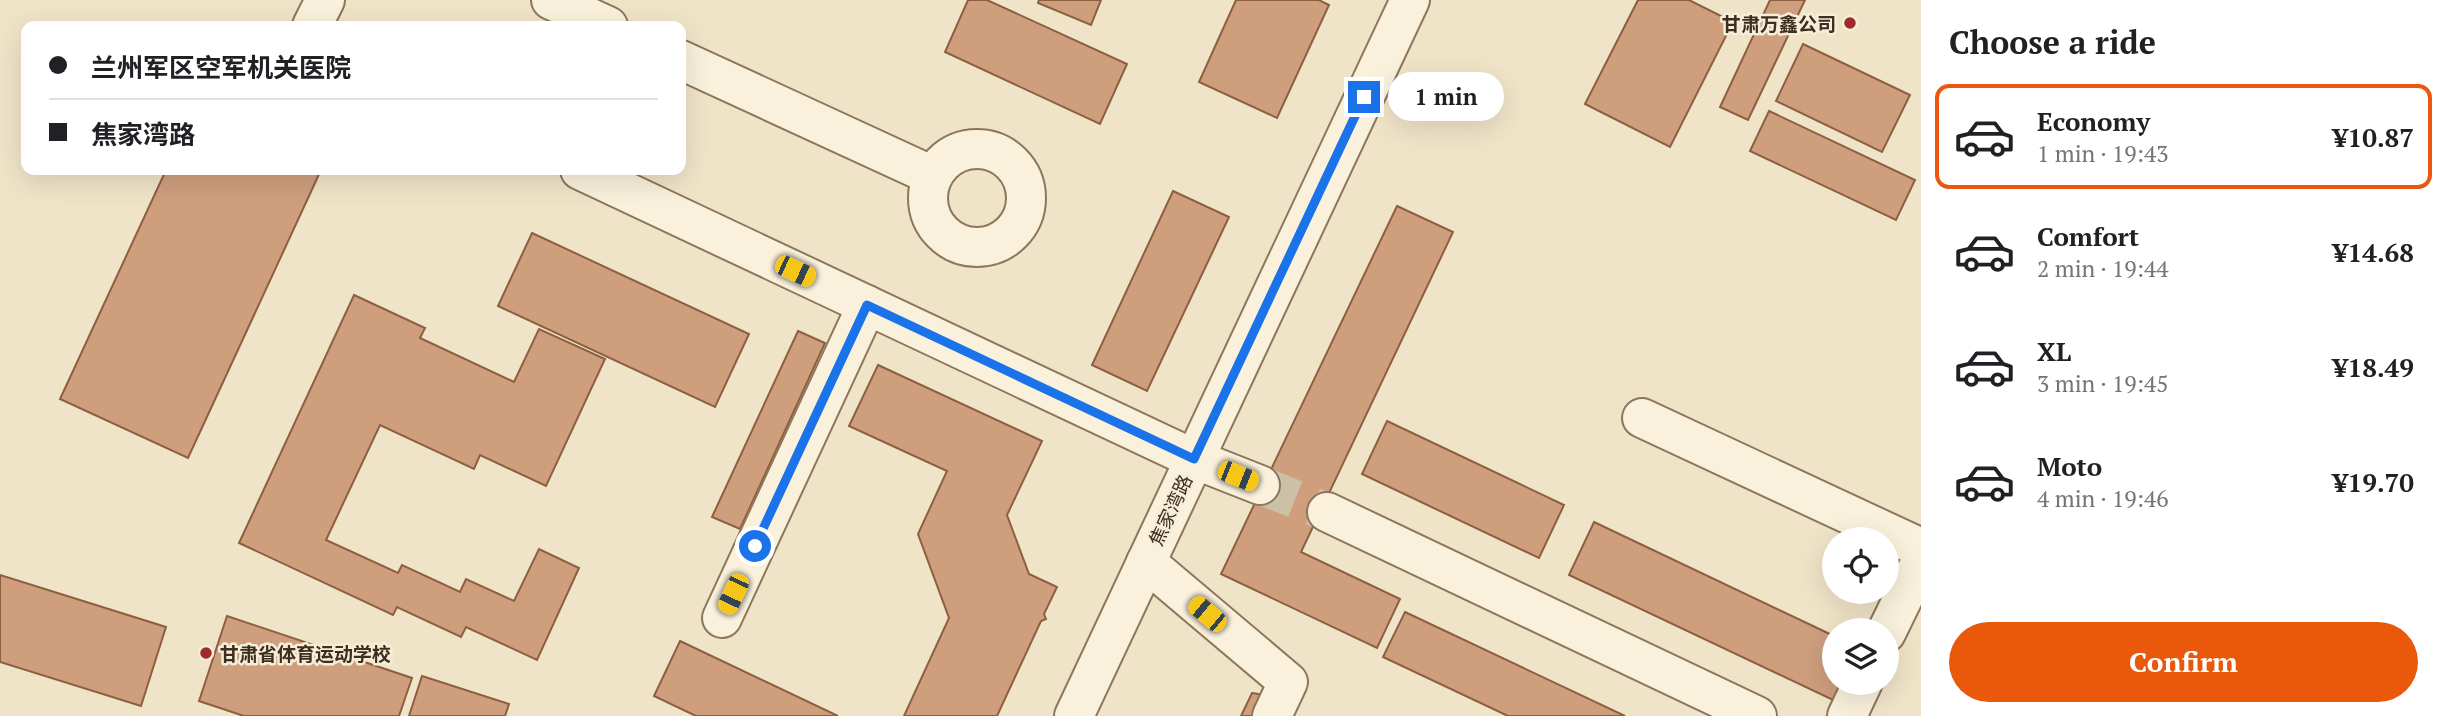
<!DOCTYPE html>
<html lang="en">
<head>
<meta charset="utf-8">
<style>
  body { margin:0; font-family:"PT Serif","Noto Sans SC",serif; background:#f6f6f6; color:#202124; height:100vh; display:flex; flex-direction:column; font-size:26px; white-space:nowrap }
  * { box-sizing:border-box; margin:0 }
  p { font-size:23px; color:#757577 }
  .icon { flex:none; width:38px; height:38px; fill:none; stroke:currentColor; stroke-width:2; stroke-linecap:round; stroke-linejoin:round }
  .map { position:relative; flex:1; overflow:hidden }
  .details { display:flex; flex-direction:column; background:#fff; width:525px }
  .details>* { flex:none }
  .banner { position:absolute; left:21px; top:21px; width:665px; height:154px; border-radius:14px; box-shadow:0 7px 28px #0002; display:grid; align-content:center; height:154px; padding:0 28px; background:#fff }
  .fabs { position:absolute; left:1822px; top:527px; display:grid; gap:14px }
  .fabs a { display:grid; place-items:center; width:77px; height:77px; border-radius:50%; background:#fff; box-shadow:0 7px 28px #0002; font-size:35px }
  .end { position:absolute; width:32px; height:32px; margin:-16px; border:9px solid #1a73e8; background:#fff; box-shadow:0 0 0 4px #fff }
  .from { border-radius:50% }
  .bubble { position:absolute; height:49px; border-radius:24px; background:#fff; box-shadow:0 7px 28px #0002; font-size:23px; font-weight:800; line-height:49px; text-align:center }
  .car { position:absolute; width:21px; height:42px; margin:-21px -10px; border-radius:9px; box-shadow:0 0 5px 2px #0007; background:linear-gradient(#f5c518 24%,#345 0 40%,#f5c518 0 76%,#345 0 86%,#f5c518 0) }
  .banner b { display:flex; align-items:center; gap:24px; height:66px; font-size:26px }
  .banner b+b { border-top:2px solid #e0e0e0 }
  .banner i { width:18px; height:18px; background:#202124 }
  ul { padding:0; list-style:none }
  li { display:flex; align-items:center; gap:21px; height:105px; margin:0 14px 10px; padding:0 14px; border:4px solid transparent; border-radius:14px }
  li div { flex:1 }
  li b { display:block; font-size:26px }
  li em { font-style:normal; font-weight:800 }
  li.on { border-color:#ea580c }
  li>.icon { width:63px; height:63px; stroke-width:1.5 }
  h2 { padding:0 28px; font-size:32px; line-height:84px }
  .primary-button { display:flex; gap:14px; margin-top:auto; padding:14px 28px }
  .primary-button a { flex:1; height:80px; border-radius:42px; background:#ea580c; color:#fff; font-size:28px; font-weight:800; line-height:80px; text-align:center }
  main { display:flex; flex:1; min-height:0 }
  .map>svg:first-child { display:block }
  .building { fill:#cf9f7d; stroke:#8d5f41; stroke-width:2 }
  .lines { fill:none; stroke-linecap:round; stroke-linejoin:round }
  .minor-tunnel { stroke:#ccc0a6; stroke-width:38; stroke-dasharray:38 19; stroke-linecap:butt }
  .minor-casing { stroke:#8d765c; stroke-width:42 }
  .minor { stroke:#faf1dc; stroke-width:38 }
  .route { stroke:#1a73e8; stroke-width:9 }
  .poi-dot { fill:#9e2a2b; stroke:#f7eed8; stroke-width:2.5 }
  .labels { text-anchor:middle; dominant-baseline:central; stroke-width:5; stroke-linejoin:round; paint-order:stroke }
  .poi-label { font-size:19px; font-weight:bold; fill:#3d2e20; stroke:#f7eed8; text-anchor:end }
  .street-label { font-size:19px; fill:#3d2e20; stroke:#f7eed8 }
</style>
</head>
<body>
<main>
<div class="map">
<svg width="1921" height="716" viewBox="0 0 1921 716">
  <rect width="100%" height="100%" fill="#f0e4c8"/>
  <g class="building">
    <path d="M 968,0 L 987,0 L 1127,64 L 1100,124 L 945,52 Z"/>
    <path d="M 1039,0 L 1101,0 L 1091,25 L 1038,3 Z"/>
    <path d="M 1236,0 L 1319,0 L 1329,5 L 1277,118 L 1199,82 Z"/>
    <path d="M 1638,0 L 1689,0 L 1733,22 L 1670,147 L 1585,104 Z"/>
    <path d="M 1770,0 L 1805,0 L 1748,120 L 1720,107 Z"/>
    <path d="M 1803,44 L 1910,95 L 1882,152 L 1776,101 Z"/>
    <path d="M 1769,111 L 1915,180 L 1896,220 L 1750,151 Z"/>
    <path d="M 166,170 L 321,170 L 188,458 L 60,399 Z"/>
    <path d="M 1173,191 L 1229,217 L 1147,391 L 1092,365 Z"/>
    <path d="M 1397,206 L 1453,232 L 1301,552 L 1400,599 L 1377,648 L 1221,574 Z"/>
    <path d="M 532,233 L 749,334 L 715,407 L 498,306 Z"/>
    <path d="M 354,295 L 425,328 L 420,338 L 514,382 L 539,329 L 605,359 L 546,486 L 480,455 L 474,469 L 380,425 L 326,540 L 398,573 L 402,565 L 460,592 L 466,579 L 514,601 L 539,549 L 579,568 L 537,660 L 466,627 L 461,637 L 397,607 L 393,615 L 239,543 Z"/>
    <path d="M 798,331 L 825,343 L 740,529 L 712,517 Z"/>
    <path d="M 878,365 L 1042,441 L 1007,515 L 1029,574 L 1057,587 L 1044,614 L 1046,619 L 1041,621 L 997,716 L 904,716 L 949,618 L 918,534 L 947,471 L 849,426 Z"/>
    <path d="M 1387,421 L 1564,505 L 1539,558 L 1362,474 Z"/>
    <path d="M 1594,522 L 1834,636 L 1834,682 L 1842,682 L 1833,700 L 1569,575 Z"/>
    <path d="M 0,575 L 166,627 L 141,706 L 0,662 Z"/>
    <path d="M 1405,612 L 1625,716 L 1508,716 L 1383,657 Z"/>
    <path d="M 227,616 L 412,678 L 399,716 L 244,716 L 199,701 Z"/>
    <path d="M 680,641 L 838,716 L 696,716 L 654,696 Z"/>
    <path d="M 422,676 L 509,704 L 505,716 L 409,716 Z"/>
    <path d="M 1252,693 L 1264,695 L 1291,716 L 1241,716 Z"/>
  </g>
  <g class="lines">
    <path class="minor-tunnel" d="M 1260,485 L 1327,512"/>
    <defs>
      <g id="minor">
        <path d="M 551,0 L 608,26"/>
        <path d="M 312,26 L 325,0"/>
        <path d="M 681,60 L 933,176"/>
        <circle cx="977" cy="198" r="49"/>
        <path d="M 580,170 L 1194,459 L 1260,485"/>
        <path d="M 1642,418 L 1921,548"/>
        <path d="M 1327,512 L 1757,716"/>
        <path d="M 1146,562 L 1288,682 L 1272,716"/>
        <path d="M 722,618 L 867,305"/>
        <path d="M 1886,633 L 1921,561"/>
        <path d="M 1074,716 L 1410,0"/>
        <path d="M 1847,716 L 1863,682"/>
      </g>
    </defs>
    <use href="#minor" class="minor-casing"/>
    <use href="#minor" class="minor"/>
  </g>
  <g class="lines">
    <path class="route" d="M 755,546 L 867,305 L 1194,459 L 1364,97"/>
  </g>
  <g class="poi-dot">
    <circle cx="1850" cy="23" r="7"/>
    <circle cx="206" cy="653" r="7"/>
  </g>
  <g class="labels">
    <g class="poi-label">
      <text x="1836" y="23">甘肃万鑫公司</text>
      <text x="220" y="653" text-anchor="start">甘肃省体育运动学校</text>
    </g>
    <g class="street-label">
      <text transform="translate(1170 510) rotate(-65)">焦家湾路</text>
    </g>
  </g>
</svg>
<div class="fabs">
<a><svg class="icon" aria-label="locate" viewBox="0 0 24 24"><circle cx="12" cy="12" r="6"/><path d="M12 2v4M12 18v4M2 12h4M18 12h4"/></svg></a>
<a><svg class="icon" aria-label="layers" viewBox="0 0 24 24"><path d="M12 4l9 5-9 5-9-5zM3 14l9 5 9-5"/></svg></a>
</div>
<i class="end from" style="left:755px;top:546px"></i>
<i class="end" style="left:1364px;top:97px"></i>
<div class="bubble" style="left:1388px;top:72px;width:116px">1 min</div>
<i class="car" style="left:795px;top:271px;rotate:115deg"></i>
<i class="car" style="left:1238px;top:476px;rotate:112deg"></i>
<i class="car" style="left:733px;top:594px;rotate:205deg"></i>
<i class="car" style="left:1207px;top:614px;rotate:310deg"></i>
<div class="banner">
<b><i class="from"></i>兰州军区空军机关医院</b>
<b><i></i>焦家湾路</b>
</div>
</div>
<section class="details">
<h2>Choose a ride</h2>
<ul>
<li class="on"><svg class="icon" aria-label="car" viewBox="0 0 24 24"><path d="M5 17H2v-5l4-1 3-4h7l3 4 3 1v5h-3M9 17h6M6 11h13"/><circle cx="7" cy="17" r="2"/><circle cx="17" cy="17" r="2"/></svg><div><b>Economy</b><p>1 min · 19:43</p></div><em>¥10.87</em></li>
<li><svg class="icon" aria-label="car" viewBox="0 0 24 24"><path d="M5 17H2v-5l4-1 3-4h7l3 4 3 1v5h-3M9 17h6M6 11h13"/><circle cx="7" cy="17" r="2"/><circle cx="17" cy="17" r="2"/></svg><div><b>Comfort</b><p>2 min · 19:44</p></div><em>¥14.68</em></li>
<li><svg class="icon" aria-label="car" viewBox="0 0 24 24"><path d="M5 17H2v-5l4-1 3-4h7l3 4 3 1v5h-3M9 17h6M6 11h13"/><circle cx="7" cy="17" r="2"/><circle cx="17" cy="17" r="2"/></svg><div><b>XL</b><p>3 min · 19:45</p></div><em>¥18.49</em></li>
<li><svg class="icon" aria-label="car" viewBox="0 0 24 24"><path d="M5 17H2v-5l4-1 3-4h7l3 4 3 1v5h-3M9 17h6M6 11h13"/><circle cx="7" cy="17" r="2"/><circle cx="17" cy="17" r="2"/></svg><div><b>Moto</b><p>4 min · 19:46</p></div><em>¥19.70</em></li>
</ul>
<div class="primary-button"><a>Confirm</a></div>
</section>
</main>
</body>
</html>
